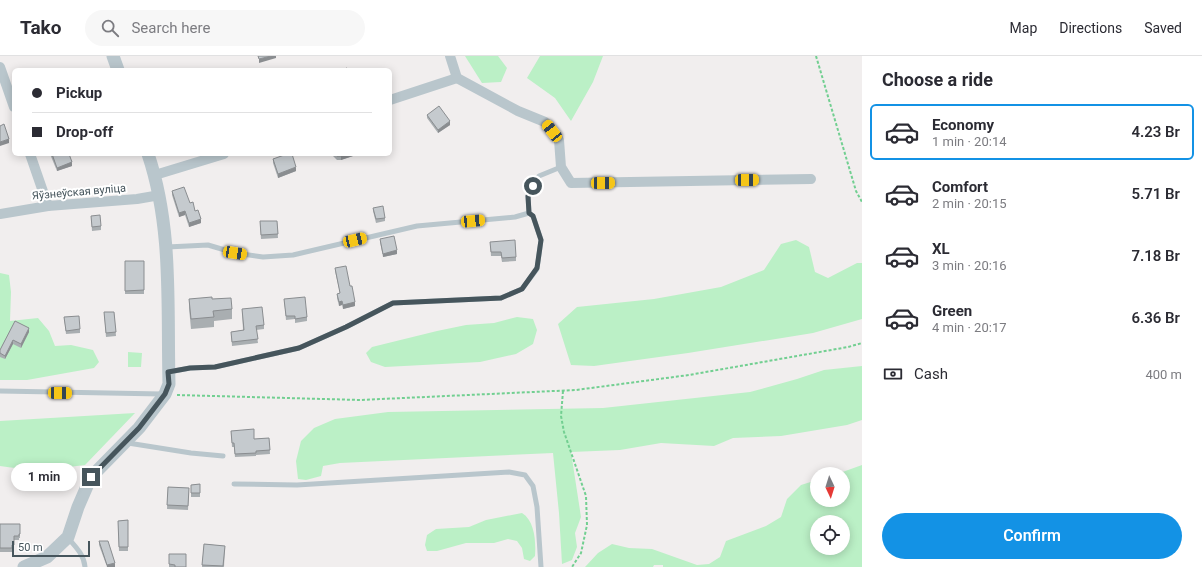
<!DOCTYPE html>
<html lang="en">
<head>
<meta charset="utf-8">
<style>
  body { margin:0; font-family:Roboto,sans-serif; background:#f7f7f7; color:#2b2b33; height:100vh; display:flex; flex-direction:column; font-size:15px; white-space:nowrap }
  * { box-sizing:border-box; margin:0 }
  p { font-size:13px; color:#7c7c81 }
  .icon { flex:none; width:22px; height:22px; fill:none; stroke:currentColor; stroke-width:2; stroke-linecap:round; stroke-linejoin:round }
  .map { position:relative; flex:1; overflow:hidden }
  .drawer { display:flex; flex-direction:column; background:#fff; width:340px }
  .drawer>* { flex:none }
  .guide { position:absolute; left:12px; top:12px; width:380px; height:88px; border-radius:6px; box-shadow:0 2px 10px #0003; display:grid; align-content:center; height:88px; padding:0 20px; background:#fff }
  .needle { width:26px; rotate:176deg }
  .tools { position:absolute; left:810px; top:411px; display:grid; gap:8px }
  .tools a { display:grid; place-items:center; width:40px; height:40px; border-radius:50%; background:#fff; box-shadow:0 2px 10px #0003; font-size:20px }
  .scale { position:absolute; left:12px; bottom:10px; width:78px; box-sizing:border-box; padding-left:4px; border:2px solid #46555c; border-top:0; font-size:11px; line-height:14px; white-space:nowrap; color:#46555c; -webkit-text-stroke:3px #fff; paint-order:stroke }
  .end { position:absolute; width:18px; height:18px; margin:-9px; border:5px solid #46555c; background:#fff; box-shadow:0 0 0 2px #fff }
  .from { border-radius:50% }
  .bubble { position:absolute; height:28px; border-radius:14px; background:#fff; box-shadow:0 2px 10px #0003; font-size:13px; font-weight:600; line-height:28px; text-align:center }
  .car { position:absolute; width:12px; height:24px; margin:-12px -6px; border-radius:5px; box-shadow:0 0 3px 1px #0007; background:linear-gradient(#f5c518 24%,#345 0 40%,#f5c518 0 76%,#345 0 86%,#f5c518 0) }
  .guide b { display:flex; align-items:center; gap:14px; height:38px; font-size:15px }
  .guide b+b { border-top:1px solid #e1e1e2 }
  .guide i { width:10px; height:10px; background:#2b2b33 }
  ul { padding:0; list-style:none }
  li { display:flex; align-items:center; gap:12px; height:56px; margin:0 8px 6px; padding:0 12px; border:2px solid transparent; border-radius:6px }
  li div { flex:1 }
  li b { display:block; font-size:15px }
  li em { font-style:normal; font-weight:600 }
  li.active { border-color:#1392e5 }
  li>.icon { width:36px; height:36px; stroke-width:1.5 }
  h2 { padding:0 20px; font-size:18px; line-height:48px }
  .pay { display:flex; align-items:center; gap:10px; height:44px; padding:0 20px; font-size:15px }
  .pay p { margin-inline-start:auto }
  .action { display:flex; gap:8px; margin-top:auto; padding:8px 20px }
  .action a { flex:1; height:46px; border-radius:24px; background:#1392e5; color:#fff; font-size:16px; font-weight:600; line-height:46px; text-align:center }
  header { display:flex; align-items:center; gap:24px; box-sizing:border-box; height:56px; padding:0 20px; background:#fff; border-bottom:1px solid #e1e1e2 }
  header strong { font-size:19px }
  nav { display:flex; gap:22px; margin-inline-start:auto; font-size:14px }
  .search { width:280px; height:36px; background:#f7f7f7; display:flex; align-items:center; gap:10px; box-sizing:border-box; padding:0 14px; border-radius:22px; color:#7c7c81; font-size:15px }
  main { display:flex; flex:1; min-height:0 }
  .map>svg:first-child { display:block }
  .green { fill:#bbf0c6; fill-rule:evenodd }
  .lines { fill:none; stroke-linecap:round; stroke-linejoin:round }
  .path { stroke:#72cf91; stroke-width:2; stroke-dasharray:3 2; stroke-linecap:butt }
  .service { stroke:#b9c6cc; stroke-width:5 }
  .minor { stroke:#b9c6cc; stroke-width:10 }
  .tertiary { stroke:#b9c6cc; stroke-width:13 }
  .wall { fill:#a9aeb1 }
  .shaded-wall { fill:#8a8d90 }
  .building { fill:#c5cace; stroke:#8a8d90 }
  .route { stroke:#46555c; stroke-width:5 }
  .labels { text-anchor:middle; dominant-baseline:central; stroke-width:4; stroke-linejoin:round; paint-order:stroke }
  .street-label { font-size:11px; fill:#46555c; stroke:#fff }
</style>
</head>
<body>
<header>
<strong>Tako</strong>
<div class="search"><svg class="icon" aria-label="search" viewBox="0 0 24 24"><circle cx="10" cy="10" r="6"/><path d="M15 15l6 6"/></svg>Search here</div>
<nav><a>Map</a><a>Directions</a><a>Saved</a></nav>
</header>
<main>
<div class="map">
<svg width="862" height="511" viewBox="0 0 862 511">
  <rect width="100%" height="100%" fill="#f1eeee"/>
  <g class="green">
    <path d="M 465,0 L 498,0 L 507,12 L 501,26 L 482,27 Z"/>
    <path d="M 540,0 L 603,0 L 593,26 L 571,65 L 555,42 L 527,22 Z"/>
    <path d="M 796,184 L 809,191 L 815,216 L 828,222 L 857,207 L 862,207 L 862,263 L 813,277 L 688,297 L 594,310 L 571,309 L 558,268 L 577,251 L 654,243 L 721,231 L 764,214 L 781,188 Z"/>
    <path d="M 0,217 L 9,219 L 11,236 L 10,265 L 38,262 L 49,275 L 55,290 L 71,289 L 93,294 L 99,306 L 94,312 L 27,324 L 0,324 Z"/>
    <path d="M 517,261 L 533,263 L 537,274 L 533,288 L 516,298 L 480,306 L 385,311 L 371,306 L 366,297 L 372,291 L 437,275 L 466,269 L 494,267 Z"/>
    <path d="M 128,296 L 142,297 L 141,311 L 128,311 Z"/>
    <path d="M 862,310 L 862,364 L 847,369 L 781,380 L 733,382 L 714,390 L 661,387 L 620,394 L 571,396 L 581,461 L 575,477 L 577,491 L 572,504 L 562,508 L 559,457 L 553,397 L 340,407 L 323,410 L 321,420 L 306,424 L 298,423 L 296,405 L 301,385 L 314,372 L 335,363 L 388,356 L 603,352 L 750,336 L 797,323 L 824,314 Z"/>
    <path d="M 135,357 L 85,409 C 57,413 28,415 0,410 L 0,365 Z"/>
    <path d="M 862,409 L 862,511 L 663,511 L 663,509 L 654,509 L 653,511 L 585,511 L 598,497 L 612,488 L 629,492 L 652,493 L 697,509 L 709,508 L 720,501 L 726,485 L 766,470 L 781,461 L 787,443 L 801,429 L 817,424 L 817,444 L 843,444 L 843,418 L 837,418 ZM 817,466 L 843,466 L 843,492 L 817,492 Z"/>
    <path d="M 522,457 C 535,465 536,486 535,500 L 530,505 L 524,503 L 522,492 L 517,485 L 508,483 L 494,487 L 466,487 L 437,495 L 427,495 L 425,489 L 427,479 L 436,473 L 469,471 L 486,464 Z"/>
  </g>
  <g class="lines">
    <g class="path">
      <path d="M 816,0 L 856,135 L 862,146"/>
      <path d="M 563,335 L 561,360 L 564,376 L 586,440 L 587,469 L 581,497 L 572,511"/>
      <path d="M 177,339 L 360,344 L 576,334 L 689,319 L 848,291 L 862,287"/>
    </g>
    <g class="service">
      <path d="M 167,191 L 208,189 L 235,197 L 263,201 L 293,199 L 417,170 L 515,161 L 529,157"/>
      <path d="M 169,316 L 190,312 L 215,311 L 299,292 L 346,271 L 393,247 L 501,242 L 522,233 L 537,213 L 541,184 L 533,160 L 529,157 L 528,140 L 539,120 L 561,111"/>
      <path d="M 0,335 L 162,338"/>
      <path d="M 128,387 L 191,397 L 223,400"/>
      <path d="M 234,428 L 297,429 L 509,416 L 525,419 L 533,430 L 537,451 L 541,511"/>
      <path d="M 68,482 C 76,491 84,499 85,511"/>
    </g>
    <g class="minor">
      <path d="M 450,0 L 457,22 L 518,55 L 545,66 L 559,84 L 561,111 L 571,127 L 811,123"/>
      <path d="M 0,11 L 14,51"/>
      <path d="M 390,44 L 457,22"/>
      <path d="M 30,98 L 48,150"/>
      <path d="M 155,119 L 224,98"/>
      <path d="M 0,158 L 48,150 L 137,143 L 160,139"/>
    </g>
    <g class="tertiary">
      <path d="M 113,0 L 118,14"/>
      <path d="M 24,511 L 47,501 L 68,481 L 78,451 L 91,421 L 139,372 L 165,338 L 169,328 C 167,250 173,172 148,98"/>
    </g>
  </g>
  <g class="wall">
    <path d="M 427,59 L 450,69 L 438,77 L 427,62 Z"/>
    <path d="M 50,98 L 69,98 L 72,110 L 57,115 Z"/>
    <path d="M 332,98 L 353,98 L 353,100 L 341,104 L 337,104 L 332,99 Z"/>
    <path d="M 273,103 L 296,115 L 278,122 L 273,107 Z"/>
    <path d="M 172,135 L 190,147 L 195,155 L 201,167 L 189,171 L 185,159 L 179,161 L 172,139 Z"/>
    <path d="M 373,152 L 385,162 L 385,165 L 376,167 L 373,155 Z"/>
    <path d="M 91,160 L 101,170 L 101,174 L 92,175 Z"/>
    <path d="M 260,165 L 277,165 L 278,182 L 261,183 Z"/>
    <path d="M 380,183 L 397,198 L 383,201 L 380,186 Z"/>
    <path d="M 490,186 L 516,201 L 516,205 L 502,206 L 501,200 L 491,200 Z"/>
    <rect x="125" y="205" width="19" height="33"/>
    <path d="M 335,212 L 350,230 L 355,250 L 343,253 L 342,249 L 339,250 L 337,242 L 337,238 L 340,237 L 335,215 Z"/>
    <path d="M 189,243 L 232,253 L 232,263 L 214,265 L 214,271 L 191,273 L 189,252 Z"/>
    <path d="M 284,243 L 307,261 L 307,265 L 295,267 L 295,263 L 286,264 Z"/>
    <path d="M 242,253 L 264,269 L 264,273 L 256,274 L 258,287 L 232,290 L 231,276 L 243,274 Z"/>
    <path d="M 104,256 L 114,256 L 116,280 L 106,281 Z"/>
    <path d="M 64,261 L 80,273 L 80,277 L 66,278 Z"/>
    <path d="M 15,265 L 29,276 L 21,292 L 13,288 L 5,303 L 0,301 L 0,294 Z"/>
    <path d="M 231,375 L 254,383 L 269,382 L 270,398 L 256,399 L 256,400 L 235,401 L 234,391 L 232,391 Z"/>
    <path d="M 200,428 L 200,441 L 191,441 L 191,429 Z"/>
    <path d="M 168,431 L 189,432 L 188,454 L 167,453 Z"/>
    <path d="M 128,464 L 128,495 L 119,495 L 118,465 Z"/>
    <path d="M 0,468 L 20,468 L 20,482 L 19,482 L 19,484 L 14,484 L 14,493 L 12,493 L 12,496 L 0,496 Z"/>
    <path d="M 99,485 L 115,511 L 107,511 L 99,489 Z"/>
    <path d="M 204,488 L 225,490 L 224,511 L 202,511 Z"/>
    <path d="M 169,498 L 186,511 L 169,511 Z"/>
  </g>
  <g class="shaded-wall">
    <path d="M 271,0 L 276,0 L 276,2 L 259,7 L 259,3 Z"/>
    <path d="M 450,65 L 450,69 L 438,77 L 438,74 Z"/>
    <path d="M 9,83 L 9,87 L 0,90 L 0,86 Z"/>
    <path d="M 349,98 L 353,98 L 353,100 L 341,104 L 341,100 Z"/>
    <path d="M 72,106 L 72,110 L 57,115 L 57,112 Z"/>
    <path d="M 296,111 L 296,115 L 278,122 L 278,118 Z"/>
    <path d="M 185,155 L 185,159 L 179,161 L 179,157 Z"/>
    <path d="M 201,163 L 201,167 L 189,171 L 189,167 Z"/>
    <path d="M 397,194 L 397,198 L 383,201 L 383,198 Z"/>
    <path d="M 342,245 L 342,249 L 339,250 L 339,246 Z"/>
    <path d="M 355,246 L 355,250 L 343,253 L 343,249 Z"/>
    <path d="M 29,272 L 29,276 L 21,292 L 21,288 Z"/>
    <path d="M 13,284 L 13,288 L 5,303 L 5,300 Z"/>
    <path d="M 115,507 L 115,511 L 107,511 L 107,509 Z"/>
  </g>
  <g class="building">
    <path d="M 258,0 L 271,0 L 259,3 Z"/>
    <path d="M 347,12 L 348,14 L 341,14 Z"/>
    <path d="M 439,50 L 450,65 L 438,74 L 427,59 Z"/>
    <path d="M 4,68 L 9,83 L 0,86 L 0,70 Z"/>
    <path d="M 52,98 L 69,98 L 72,106 L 57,112 Z"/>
    <path d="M 287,98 L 292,98 L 296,111 L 278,118 L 273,103 Z"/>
    <path d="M 335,98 L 349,98 L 341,100 L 337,100 Z"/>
    <path d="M 184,131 L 190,147 L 193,146 L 195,155 L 198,154 L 201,163 L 189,167 L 185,155 L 179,157 L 172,135 Z"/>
    <path d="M 383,150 L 385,162 L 376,163 L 373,152 Z"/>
    <path d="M 100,159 L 101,170 L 92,171 L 91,160 Z"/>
    <path d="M 260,165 L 277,165 L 278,178 L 261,179 Z"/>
    <path d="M 394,180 L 397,194 L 383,198 L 380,183 Z"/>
    <path d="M 515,184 L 516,201 L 502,202 L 501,196 L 491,196 L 490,186 Z"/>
    <path d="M 125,205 L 144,205 L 144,234 L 125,235 Z"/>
    <path d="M 346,210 L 350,230 L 352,230 L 355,246 L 343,249 L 342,245 L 339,246 L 337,238 L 340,237 L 335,212 Z"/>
    <path d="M 212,241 L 212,243 L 231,242 L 232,253 L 213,255 L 214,261 L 191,263 L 189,243 Z"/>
    <path d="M 305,241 L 307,261 L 295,263 L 295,260 L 286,260 L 284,243 Z"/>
    <path d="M 262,251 L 264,269 L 256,270 L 258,283 L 232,286 L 231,276 L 244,274 L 242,253 Z"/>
    <path d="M 104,256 L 114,256 L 116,276 L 106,277 Z"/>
    <path d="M 79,260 L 80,273 L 66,275 L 64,261 Z"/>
    <path d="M 15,265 L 29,272 L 21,288 L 13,284 L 5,300 L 0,297 L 0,294 Z"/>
    <path d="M 254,373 L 254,383 L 269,382 L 270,394 L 256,395 L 256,397 L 235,398 L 234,387 L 232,387 L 231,375 Z"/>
    <path d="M 200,428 L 200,437 L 191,437 L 191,429 Z"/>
    <path d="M 168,431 L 189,432 L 188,450 L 167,449 Z"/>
    <path d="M 128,464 L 128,491 L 119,491 L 118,465 Z"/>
    <path d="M 0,468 L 20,468 L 20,478 L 19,478 L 19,480 L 14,480 L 14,489 L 12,489 L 12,492 L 0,492 Z"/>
    <path d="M 99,485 L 108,485 L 115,507 L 107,509 Z"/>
    <path d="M 204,488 L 225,490 L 223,510 L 202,509 Z"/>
    <path d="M 169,498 L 186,498 L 186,511 L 175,511 L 175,509 L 169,508 Z"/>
  </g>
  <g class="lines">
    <path class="route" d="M 91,421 L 139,372 L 165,338 L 169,328 L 168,316 L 190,312 L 215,311 L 299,292 L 346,271 L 393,247 L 501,242 L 522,233 L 537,212 L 541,184 L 533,160 L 529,157 L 528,140 L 533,130"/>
  </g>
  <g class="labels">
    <g class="street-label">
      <text transform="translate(79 136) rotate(-5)">Яўзнеўская вуліца</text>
    </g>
  </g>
</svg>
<div class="tools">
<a><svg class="needle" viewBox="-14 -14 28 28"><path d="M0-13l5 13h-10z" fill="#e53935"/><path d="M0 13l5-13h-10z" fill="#7c7c81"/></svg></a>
<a><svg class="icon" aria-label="locate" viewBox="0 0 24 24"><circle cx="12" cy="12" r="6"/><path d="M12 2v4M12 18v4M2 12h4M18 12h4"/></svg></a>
</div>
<div class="scale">50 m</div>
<i class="end from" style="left:533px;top:130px"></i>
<i class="end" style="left:91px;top:421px"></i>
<div class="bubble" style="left:11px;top:407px;width:66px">1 min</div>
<i class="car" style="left:552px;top:75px;rotate:322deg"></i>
<i class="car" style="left:747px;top:124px;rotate:89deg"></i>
<i class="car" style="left:603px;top:127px;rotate:89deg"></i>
<i class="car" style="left:473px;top:165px;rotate:85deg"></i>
<i class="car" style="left:355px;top:184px;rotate:77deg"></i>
<i class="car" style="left:235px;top:197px;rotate:99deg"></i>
<i class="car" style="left:60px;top:337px;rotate:91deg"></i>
<div class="guide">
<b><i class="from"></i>Pickup</b>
<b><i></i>Drop-off</b>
</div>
</div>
<section class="drawer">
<h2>Choose a ride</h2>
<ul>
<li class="active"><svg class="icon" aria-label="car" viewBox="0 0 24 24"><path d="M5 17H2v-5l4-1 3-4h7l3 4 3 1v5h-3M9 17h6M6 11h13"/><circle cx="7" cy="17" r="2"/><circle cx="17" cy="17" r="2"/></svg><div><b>Economy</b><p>1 min · 20:14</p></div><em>4.23 Br</em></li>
<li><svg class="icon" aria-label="car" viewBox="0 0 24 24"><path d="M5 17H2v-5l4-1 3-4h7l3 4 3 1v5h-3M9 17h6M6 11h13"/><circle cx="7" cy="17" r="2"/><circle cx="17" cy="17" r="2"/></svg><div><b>Comfort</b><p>2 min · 20:15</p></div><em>5.71 Br</em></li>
<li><svg class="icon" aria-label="car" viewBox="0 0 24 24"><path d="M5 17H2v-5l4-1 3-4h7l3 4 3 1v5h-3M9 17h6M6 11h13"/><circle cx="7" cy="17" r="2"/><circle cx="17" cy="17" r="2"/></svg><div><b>XL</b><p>3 min · 20:16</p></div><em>7.18 Br</em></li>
<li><svg class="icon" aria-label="car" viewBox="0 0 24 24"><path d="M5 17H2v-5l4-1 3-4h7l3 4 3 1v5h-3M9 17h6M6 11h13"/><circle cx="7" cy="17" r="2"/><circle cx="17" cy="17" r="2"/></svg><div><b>Green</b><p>4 min · 20:17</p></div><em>6.36 Br</em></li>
</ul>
<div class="pay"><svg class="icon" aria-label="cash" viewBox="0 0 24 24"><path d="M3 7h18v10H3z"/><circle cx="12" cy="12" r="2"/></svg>Cash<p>400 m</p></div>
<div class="action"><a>Confirm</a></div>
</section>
</main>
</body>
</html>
